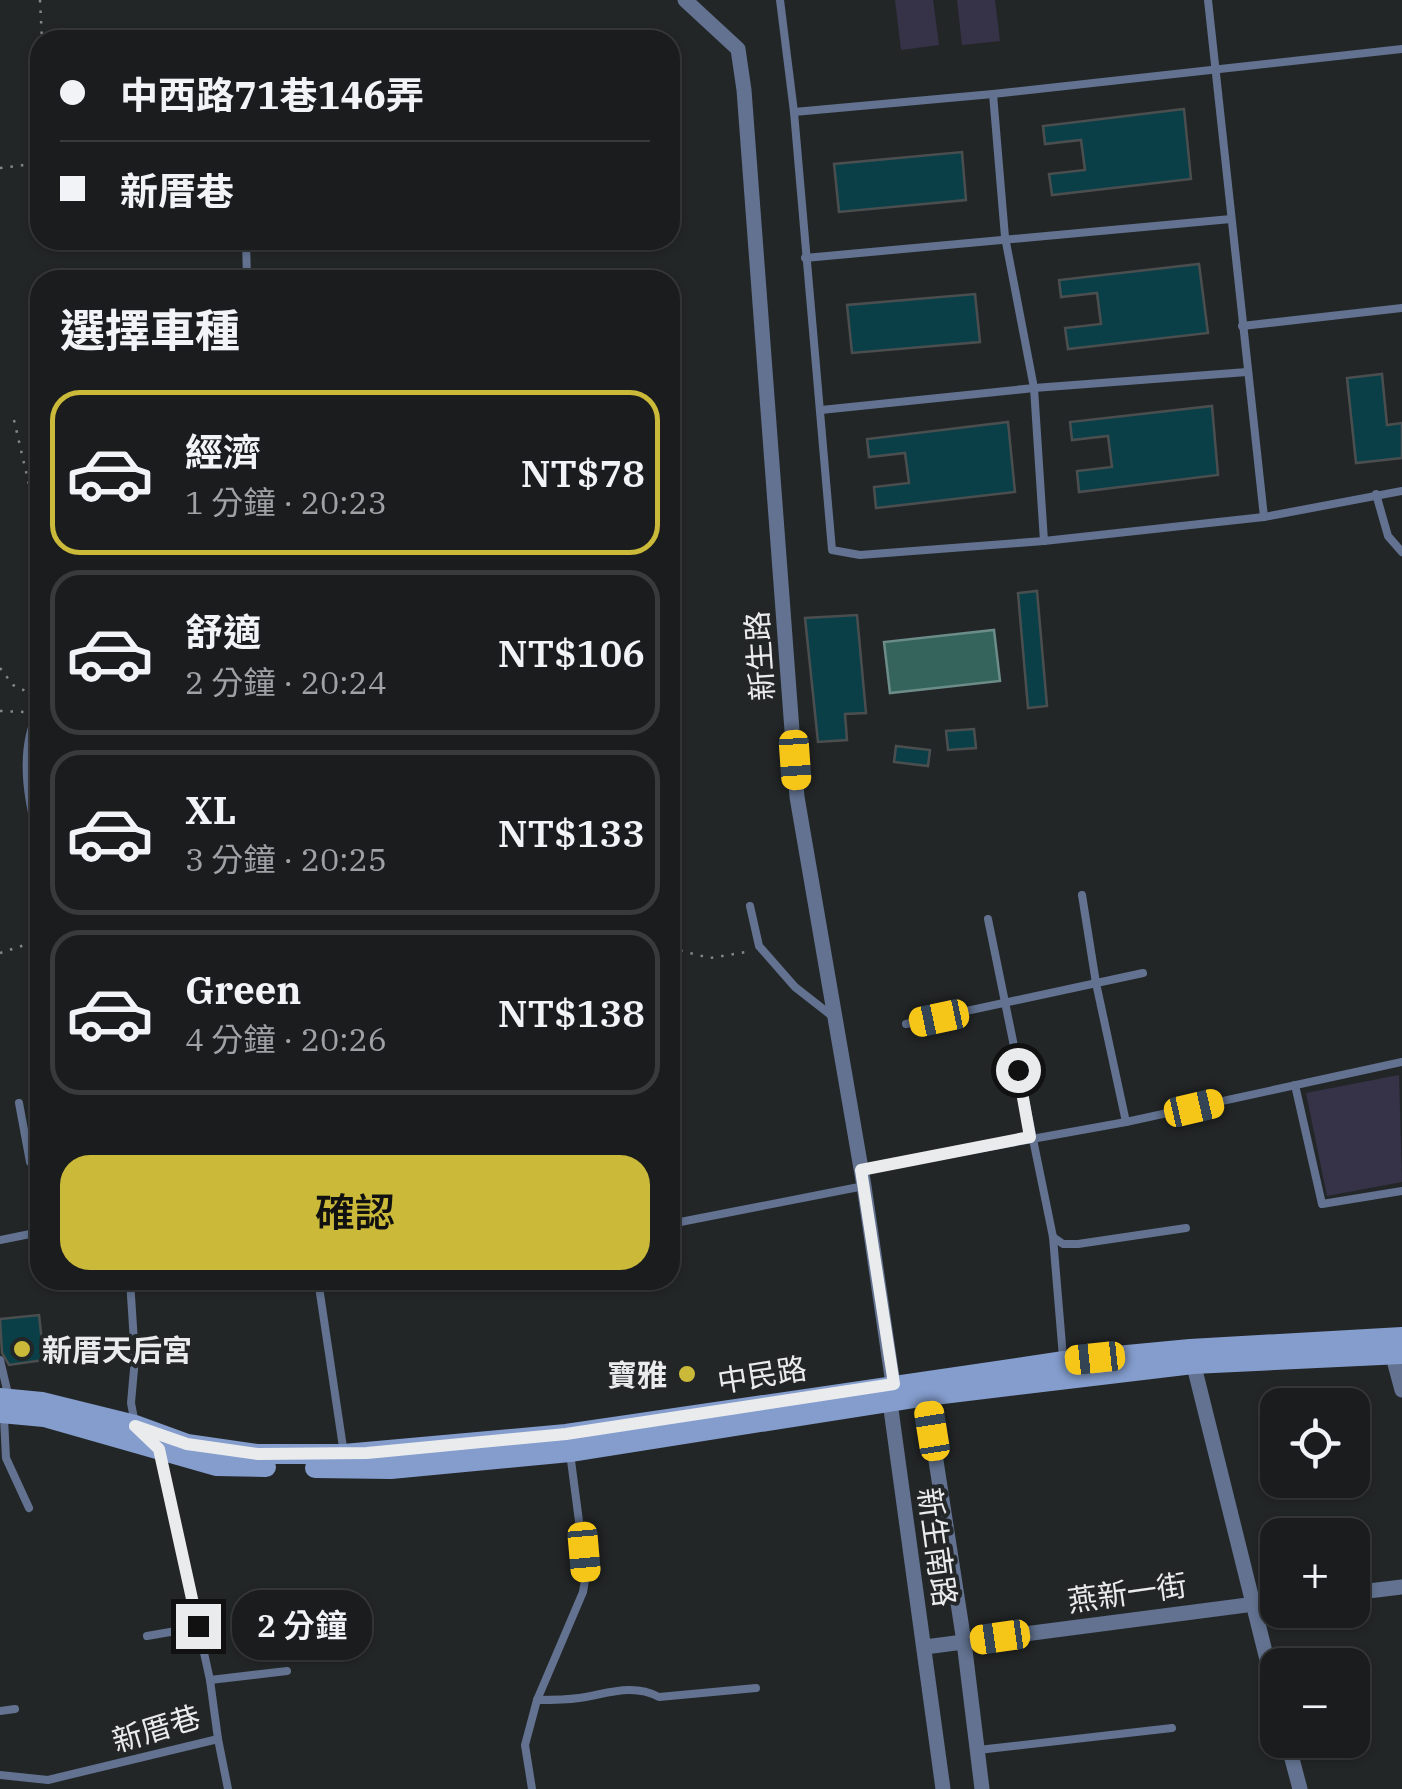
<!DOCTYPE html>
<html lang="zh-TW">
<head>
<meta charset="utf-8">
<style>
  body { margin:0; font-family:"IBM Plex Serif","Noto Sans TC",serif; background:#232526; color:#f1f3f6; height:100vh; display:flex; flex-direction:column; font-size:38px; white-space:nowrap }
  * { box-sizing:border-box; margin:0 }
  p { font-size:32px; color:#9fa1a4 }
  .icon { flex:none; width:55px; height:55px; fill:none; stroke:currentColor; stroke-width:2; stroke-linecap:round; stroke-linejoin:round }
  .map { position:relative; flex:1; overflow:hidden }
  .side { position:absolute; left:30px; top:270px; width:650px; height:1020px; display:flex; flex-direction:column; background:#1a1c1d; border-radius:30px; box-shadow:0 2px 8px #0004,0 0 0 2px #383a3b }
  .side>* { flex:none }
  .banner { position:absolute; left:30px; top:30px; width:650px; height:220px; border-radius:30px; box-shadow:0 2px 8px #0004,0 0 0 2px #383a3b; display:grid; align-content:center; height:220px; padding:0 30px; background:#1a1c1d }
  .buttons { position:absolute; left:1260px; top:1388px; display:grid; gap:20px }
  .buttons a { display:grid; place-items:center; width:110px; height:110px; border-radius:20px; background:#1a1c1d; box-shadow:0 2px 8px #0004,0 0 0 2px #383a3b; font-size:50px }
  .end { position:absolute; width:45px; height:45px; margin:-22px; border:12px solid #eaebed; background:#111; box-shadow:0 0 0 5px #111 }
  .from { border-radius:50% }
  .bubble { position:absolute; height:70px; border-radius:30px; background:#1a1c1d; box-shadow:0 2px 8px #0004,0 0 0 2px #383a3b; font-size:32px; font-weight:600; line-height:70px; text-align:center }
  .car { position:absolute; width:30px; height:60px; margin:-30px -15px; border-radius:12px; box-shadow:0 0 8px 2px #0007; background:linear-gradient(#f5c518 24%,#345 0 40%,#f5c518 0 76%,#345 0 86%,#f5c518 0) }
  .banner b { display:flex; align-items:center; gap:35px; height:95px; font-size:38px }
  .banner b+b { border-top:2px solid #383a3b }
  .banner i { width:25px; height:25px; background:#f1f3f6 }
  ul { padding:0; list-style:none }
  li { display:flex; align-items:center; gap:30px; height:165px; margin:0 20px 15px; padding:0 10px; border:5px solid #383a3b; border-radius:30px }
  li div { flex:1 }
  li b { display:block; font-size:38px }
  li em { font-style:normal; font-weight:600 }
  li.active { border-color:#cbba39 }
  li>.icon { width:90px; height:90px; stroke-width:1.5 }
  h2 { padding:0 30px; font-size:45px; line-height:120px }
  .button { display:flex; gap:20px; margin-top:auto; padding:20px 30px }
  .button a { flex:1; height:115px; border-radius:30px; background:#cbba39; color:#111; font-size:40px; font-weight:600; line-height:115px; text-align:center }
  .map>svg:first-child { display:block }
  .green { fill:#363349 }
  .water { fill:#35645c; stroke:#6b8c88; stroke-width:2.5 }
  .building { fill:#0b3f47; stroke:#4b4e4f; stroke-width:2.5 }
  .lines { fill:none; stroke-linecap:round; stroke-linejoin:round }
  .path { stroke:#848788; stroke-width:2.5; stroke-dasharray:2.5 8; stroke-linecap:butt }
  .lane { stroke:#627290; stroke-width:8 }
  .street { stroke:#627290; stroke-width:15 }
  .secondary { stroke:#849dcd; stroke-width:20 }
  .route { stroke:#eaebed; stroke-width:12 }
  .poi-dot { fill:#cbba39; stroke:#232627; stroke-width:4 }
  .labels { text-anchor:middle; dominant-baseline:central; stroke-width:8; stroke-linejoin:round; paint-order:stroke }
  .street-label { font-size:30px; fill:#eaebed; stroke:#232627 }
  .poi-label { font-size:30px; font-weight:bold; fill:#eaebed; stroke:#232627; text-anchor:start }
</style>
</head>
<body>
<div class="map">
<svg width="1402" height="1789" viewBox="0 0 1402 1789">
  <rect width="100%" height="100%" fill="#232627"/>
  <g class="green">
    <path d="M 895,0 L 933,0 L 939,45 L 901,50 Z"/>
    <path d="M 957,0 L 995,0 L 1000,41 L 962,45 Z"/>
    <path d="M 1399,1075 L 1402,1182 L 1327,1196 L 1306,1093 Z"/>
  </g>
  <path class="water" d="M 994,630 L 1000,681 L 890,693 L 884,642 Z"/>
  <g class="building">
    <path d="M 1184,109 L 1191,179 L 1052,195 L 1049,174 L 1085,170 L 1081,140 L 1045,144 L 1043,126 Z"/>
    <path d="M 962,152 L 966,200 L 839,212 L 834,164 Z"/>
    <path d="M 1199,264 L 1208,333 L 1068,349 L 1065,328 L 1101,324 L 1097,293 L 1061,297 L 1059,280 Z"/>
    <path d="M 975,294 L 980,342 L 852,353 L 847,305 Z"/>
    <path d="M 1382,374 L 1387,425 L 1402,423 L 1402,458 L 1356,463 L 1347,378 Z"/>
    <path d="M 1212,406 L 1218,475 L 1079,492 L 1077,471 L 1112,467 L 1108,436 L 1072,440 L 1070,422 Z"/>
    <path d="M 1008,422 L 1015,492 L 876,508 L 874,487 L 909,483 L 905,453 L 869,457 L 867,439 Z"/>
    <path d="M 1037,591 L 1047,706 L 1028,708 L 1018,593 Z"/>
    <path d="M 857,615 L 866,713 L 845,714 L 847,740 L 818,742 L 805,618 Z"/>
    <path d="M 974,729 L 976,748 L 948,750 L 946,731 Z"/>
    <path d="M 896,746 L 930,750 L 928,766 L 894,762 Z"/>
    <path d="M 39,1315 L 44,1360 L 9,1365 L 2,1353 L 0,1319 Z"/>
  </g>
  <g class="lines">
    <g class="path">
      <path d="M 40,0 L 42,40"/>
      <path d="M 0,168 L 40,163"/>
      <path d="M 14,420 L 40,532"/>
      <path d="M 0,668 L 13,685 L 34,695"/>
      <path d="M 0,711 L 26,712"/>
      <path d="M 670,948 L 710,958 L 746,952"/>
      <path d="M 0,953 L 40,940"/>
    </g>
    <g class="lane">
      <path d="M 780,0 L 794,112"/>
      <path d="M 1208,0 L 1264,517"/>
      <path d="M 1402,49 L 993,94 L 794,112 L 832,550 L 860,555 L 1044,541 L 1264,517 L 1402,491"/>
      <path d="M 993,94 L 1005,237 L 1034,388 L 1044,541"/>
      <path d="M 246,240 L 247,280"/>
      <path d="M 805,258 L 1231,219"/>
      <path d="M 1242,326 L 1402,308"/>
      <path d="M 821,410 L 1034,388 L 1247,372"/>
      <path d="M 1376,494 L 1388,536 L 1402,552"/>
      <path d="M 40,708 C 18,748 27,801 40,843"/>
      <path d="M 1082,895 L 1096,983 L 1126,1122"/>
      <path d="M 750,906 L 759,946 L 795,987 L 832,1016"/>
      <path d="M 988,919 L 1053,1237 L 1063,1357"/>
      <path d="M 906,1024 L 1143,973"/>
      <path d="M 1295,1085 L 1322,1204 L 1402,1191"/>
      <path d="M 19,1103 L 30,1162 L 40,1160"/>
      <path d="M 861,1170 L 1126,1122 L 1402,1062"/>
      <path d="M 670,1224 L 864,1186"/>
      <path d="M 1053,1237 L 1063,1244 L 1078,1244 L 1186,1228"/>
      <path d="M 0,1240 L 40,1232"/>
      <path d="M 130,1280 L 135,1358 L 131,1403 L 135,1424"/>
      <path d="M 318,1280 L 344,1454"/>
      <path d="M 0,1360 L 8,1394"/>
      <path d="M 4,1418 L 6,1458 L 29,1508"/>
      <path d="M 147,1636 L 199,1627"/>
      <path d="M 210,1680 L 287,1671"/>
      <path d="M 537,1700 C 551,1700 565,1700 579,1698 C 607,1694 632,1683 659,1697 L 756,1688"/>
      <path d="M 0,1711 L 15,1709"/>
      <path d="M 218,1739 L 228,1789"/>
      <path d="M 978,1750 L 1172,1728"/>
      <path d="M 0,1775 L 48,1780 L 218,1739 L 210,1680 L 160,1453"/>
      <path d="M 532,1789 L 525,1745 L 537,1700 L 583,1592 L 586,1574 L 570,1453"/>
    </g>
    <g class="street">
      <path d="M 685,0 L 738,49 L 744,90 L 797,797 L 864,1186 L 893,1384 L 890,1402 L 943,1789"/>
      <path d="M 1391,1349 L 1402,1390"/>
      <path d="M 1192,1358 L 1278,1704"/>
      <path d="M 916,1392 L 926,1396 L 964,1642 L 982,1789"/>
      <path d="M 1352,1593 L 1402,1587"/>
      <path d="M 925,1647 L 1278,1601"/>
      <path d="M 1287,1740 L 1300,1789"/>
    </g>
    <g class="secondary">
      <path d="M 0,1398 L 42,1402 L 135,1425 L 187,1444 L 257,1454 L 344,1454 L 566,1434 L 1064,1361 L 1190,1349 L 1402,1337"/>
      <path d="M 0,1413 L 44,1417 L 216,1466 L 266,1467"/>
      <path d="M 315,1468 L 391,1469 L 570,1452 L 926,1396 L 1193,1364 L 1402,1354"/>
    </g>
  </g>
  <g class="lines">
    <path class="route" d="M 198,1626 L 159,1449 L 135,1426 L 187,1444 L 258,1454 L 367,1453 L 566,1434 L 894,1384 L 861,1170 L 1030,1137 L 1018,1070"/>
  </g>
  <g class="poi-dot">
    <circle cx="22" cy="1349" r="10"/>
    <circle cx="687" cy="1374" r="10"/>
  </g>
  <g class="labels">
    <g class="street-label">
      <text transform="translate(759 656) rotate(-94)">新生路</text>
      <text transform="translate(762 1374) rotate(-9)">中民路</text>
      <text transform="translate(938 1547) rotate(82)">新生南路</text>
      <text transform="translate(1127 1592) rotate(-8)">燕新一街</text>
      <text transform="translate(156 1728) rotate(-17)">新厝巷</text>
    </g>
    <g class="poi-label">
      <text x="42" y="1349">新厝天后宮</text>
      <text x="667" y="1374" text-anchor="end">寶雅</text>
    </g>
  </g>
</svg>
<div class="buttons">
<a><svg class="icon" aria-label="locate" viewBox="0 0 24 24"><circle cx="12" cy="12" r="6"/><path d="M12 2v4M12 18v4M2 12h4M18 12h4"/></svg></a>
<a>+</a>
<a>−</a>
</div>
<i class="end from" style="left:1018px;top:1070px"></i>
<i class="end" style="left:198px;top:1626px"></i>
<div class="bubble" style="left:232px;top:1590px;width:140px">2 分鐘</div>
<i class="car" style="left:795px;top:760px;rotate:176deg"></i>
<i class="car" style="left:939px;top:1018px;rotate:258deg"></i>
<i class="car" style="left:1194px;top:1108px;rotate:77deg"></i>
<i class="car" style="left:1095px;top:1358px;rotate:264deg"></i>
<i class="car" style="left:932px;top:1431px;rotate:351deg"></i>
<i class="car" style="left:584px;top:1552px;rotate:175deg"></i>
<i class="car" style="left:1000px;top:1637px;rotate:262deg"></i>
<div class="banner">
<b><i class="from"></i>中西路71巷146弄</b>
<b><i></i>新厝巷</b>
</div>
<section class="side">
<h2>選擇車種</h2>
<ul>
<li class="active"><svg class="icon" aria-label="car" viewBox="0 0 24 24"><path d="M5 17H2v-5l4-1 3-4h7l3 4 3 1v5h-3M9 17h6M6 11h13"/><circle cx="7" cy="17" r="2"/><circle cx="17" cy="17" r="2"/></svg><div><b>經濟</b><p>1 分鐘 · 20:23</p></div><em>NT$78</em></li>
<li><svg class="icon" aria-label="car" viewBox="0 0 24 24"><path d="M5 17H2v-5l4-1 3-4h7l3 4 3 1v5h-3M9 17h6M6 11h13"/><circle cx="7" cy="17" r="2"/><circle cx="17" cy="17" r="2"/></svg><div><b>舒適</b><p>2 分鐘 · 20:24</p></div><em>NT$106</em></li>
<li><svg class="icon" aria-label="car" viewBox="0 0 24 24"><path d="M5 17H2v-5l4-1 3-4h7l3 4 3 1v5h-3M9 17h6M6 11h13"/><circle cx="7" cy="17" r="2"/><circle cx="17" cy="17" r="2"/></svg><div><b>XL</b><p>3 分鐘 · 20:25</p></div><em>NT$133</em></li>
<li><svg class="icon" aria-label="car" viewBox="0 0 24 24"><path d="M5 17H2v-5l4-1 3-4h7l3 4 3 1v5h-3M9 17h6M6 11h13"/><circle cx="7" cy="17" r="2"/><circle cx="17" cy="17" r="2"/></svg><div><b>Green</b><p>4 分鐘 · 20:26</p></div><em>NT$138</em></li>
</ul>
<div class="button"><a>確認</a></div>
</section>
</div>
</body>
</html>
